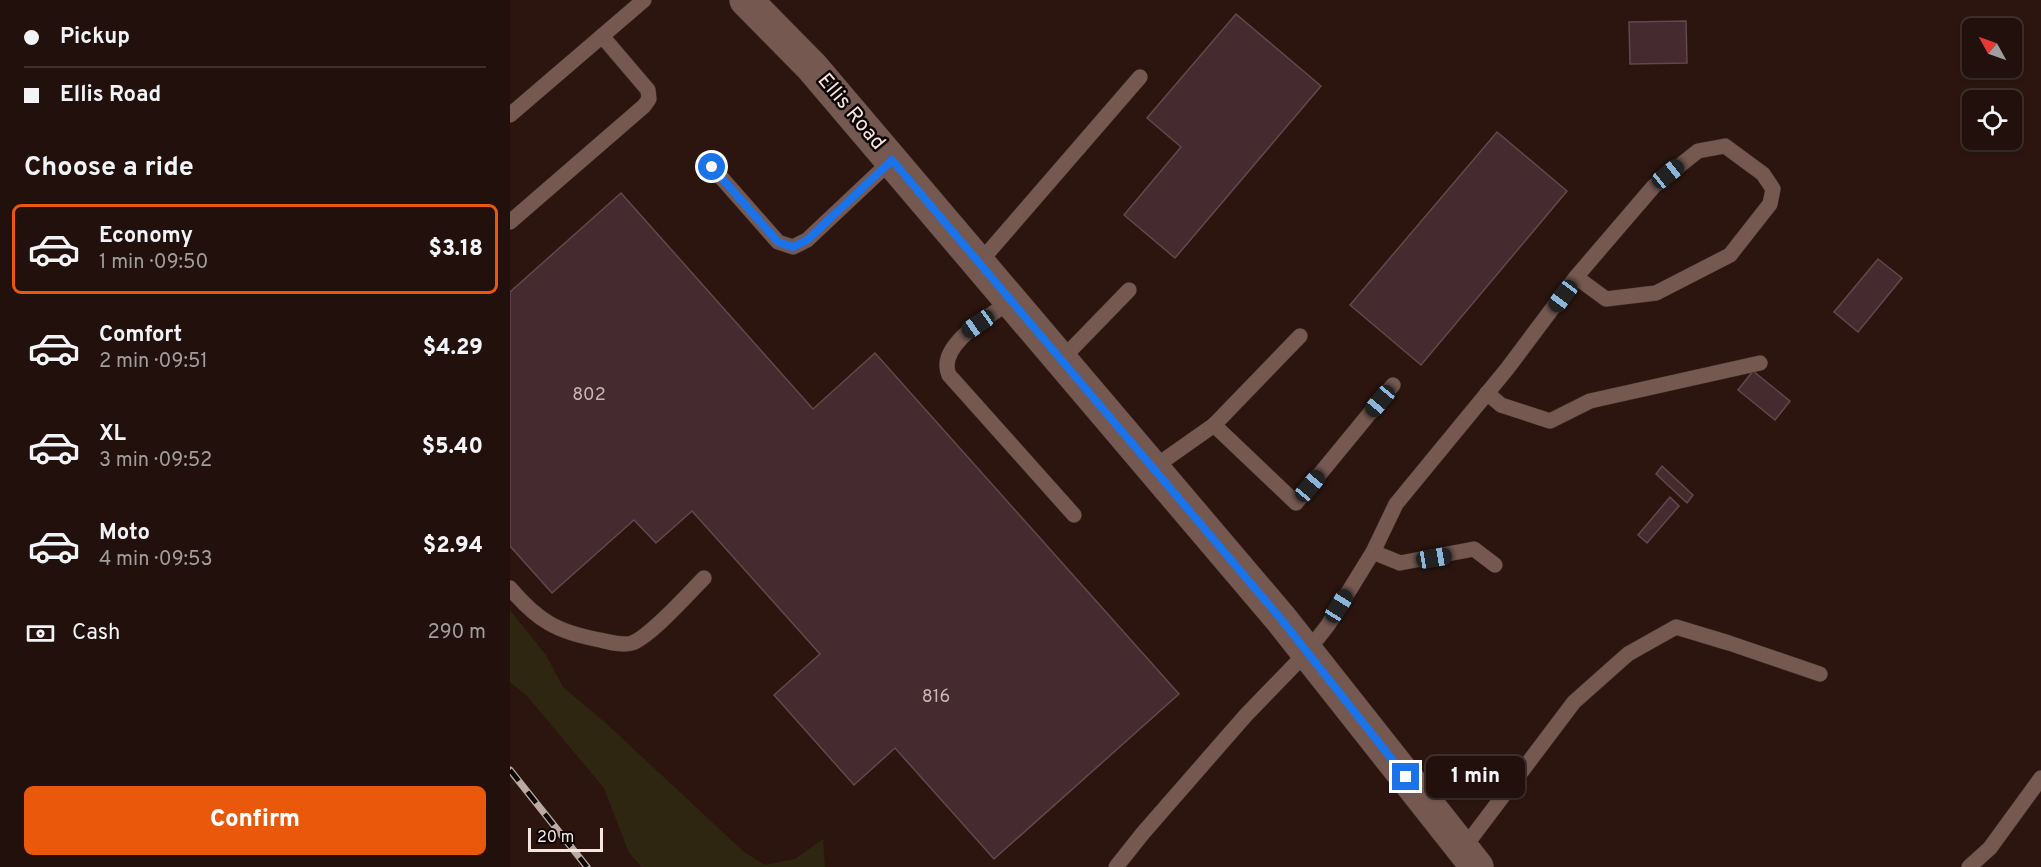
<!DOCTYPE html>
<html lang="en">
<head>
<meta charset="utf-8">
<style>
  body { margin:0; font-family:Overpass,sans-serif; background:#291914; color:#f1f3f6; height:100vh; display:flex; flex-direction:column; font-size:22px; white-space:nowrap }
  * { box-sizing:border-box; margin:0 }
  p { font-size:20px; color:#a29d9d }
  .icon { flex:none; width:33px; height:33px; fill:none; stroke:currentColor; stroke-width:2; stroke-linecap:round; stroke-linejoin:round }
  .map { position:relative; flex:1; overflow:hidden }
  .details { display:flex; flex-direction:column; background:#21100b; width:510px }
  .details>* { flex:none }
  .top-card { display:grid; align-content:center; height:132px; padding:0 24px; background:#21100b }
  .needle { width:39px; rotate:310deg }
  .controls { position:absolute; left:1452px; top:18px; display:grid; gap:12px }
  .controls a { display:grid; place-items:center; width:60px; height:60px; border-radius:9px; background:#21100b; box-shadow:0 2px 4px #0004,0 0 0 2px #3e302c; font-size:30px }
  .scale { position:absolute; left:18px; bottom:15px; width:75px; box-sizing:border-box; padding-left:6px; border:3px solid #f6e5e0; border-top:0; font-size:16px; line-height:21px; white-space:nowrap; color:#f6e5e0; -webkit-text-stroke:4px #0d0503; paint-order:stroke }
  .end { position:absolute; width:27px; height:27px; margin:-14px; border:8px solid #1a73e8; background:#fff; box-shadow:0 0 0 3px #fff }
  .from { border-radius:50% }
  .bubble { position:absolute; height:42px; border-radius:9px; background:#21100b; box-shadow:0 2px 4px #0004,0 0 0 2px #3e302c; font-size:20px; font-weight:800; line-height:42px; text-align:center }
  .car { position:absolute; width:18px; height:36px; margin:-18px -9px; border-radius:8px; box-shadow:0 0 4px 2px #0007; background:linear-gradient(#222 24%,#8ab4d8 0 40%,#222 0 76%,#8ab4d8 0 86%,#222 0) }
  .top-card b { display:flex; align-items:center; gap:21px; height:57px; font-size:22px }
  .top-card b+b { border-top:2px solid #3e302c }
  .top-card i { width:15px; height:15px; background:#f1f3f6 }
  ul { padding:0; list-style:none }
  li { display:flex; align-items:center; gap:18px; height:90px; margin:0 12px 9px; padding:0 12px; border:3px solid transparent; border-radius:9px }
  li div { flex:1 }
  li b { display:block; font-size:22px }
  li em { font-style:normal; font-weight:800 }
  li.on { border-color:#ea580c }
  li>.icon { width:54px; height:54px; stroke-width:1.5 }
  h2 { padding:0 24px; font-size:27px; line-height:72px }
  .pay { display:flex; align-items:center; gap:15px; height:66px; padding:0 24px; font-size:22px }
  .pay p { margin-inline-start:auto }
  .action { display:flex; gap:12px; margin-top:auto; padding:12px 24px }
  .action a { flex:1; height:69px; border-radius:9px; background:#ea580c; color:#fff; font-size:24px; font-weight:800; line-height:69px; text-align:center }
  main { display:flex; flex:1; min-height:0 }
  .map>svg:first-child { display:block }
  .green { fill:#2e2611 }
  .building { fill:#452b30; stroke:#64474c; stroke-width:1.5 }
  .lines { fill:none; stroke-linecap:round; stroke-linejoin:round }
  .lane-casing { stroke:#402f2e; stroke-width:16 }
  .secondary-casing { stroke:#402f2e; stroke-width:34 }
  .lane { stroke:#755951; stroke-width:15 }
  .secondary { stroke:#755951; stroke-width:33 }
  .rail-casing { stroke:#bba9a3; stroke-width:7 }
  .rail { stroke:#0d0503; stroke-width:4.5; stroke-dasharray:14; stroke-linecap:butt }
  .route { stroke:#1a73e8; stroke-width:8 }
  .labels { text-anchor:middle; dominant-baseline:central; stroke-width:5; stroke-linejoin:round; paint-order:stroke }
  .number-label { font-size:18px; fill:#cab6b4 }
  .street-label { font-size:21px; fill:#f6e5e0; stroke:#0d0503 }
</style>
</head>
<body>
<main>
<section class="details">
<div class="top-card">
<b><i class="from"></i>Pickup</b>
<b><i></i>Ellis Road</b>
</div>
<h2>Choose a ride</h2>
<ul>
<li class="on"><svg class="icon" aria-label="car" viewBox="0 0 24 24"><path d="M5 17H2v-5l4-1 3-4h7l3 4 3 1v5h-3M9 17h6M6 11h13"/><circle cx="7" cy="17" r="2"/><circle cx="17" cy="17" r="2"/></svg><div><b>Economy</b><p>1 min · 09:50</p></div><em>$3.18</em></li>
<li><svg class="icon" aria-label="car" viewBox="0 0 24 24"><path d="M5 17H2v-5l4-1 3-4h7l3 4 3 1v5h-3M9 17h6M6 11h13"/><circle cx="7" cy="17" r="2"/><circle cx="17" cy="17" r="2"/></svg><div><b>Comfort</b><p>2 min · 09:51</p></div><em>$4.29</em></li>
<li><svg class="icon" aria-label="car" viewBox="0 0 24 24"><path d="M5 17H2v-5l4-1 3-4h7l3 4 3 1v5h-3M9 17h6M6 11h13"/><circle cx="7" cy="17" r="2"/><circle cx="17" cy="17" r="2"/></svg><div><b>XL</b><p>3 min · 09:52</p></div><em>$5.40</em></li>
<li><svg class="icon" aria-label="car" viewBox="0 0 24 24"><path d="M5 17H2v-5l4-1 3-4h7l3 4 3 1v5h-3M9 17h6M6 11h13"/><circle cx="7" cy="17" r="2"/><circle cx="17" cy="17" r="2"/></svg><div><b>Moto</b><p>4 min · 09:53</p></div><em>$2.94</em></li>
</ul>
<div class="pay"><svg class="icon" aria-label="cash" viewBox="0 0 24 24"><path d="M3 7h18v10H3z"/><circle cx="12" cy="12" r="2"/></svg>Cash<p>290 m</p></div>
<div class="action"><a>Confirm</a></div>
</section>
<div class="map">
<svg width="1531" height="867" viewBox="0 0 1531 867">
  <rect width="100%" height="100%" fill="#2c150f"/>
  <path class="green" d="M 0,610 L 36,655 L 53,687 L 99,726 L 234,852 L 255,865 L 285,859 L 313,839 L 315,867 L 132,867 L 119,853 L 94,788 L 17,696 L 0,682 Z"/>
  <g class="building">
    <path d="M 726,14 L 811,86 L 665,258 L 614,215 L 671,147 L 637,118 Z"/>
    <path d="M 1176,21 L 1177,63 L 1120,64 L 1119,22 Z"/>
    <path d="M 987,132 L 1057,191 L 911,365 L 840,305 Z"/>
    <path d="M 111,193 L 303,409 L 365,353 L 669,694 L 484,859 L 385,748 L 344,785 L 264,695 L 310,654 L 182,511 L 146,543 L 124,520 L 42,593 L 0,546 L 0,292 Z"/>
    <path d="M 1368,259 L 1392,278 L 1348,332 L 1324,312 Z"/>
    <path d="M 1243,371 L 1280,401 L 1265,420 L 1228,390 Z"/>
    <path d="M 1152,466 L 1183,495 L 1177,503 L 1146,474 Z"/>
    <path d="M 1160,497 L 1169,506 L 1137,543 L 1128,535 Z"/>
  </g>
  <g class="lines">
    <defs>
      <g id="lane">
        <path d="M 0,115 L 134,0"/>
        <path d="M 202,167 L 268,242 L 283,247 L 297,240 L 382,160"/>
        <path d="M 0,222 L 134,106 L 139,99 L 138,90 L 92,36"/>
        <path d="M 469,263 L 630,77"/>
        <path d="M 501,301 C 480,316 426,345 439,375 L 564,515"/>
        <path d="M 551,360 L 619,290"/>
        <path d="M 977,393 L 991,405 L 1040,421 L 1080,401 L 1250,363"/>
        <path d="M 704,425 L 790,336"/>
        <path d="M 643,468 L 704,425 L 786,503 L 883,385"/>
        <path d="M 863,552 L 890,563 L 964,549 L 985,565"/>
        <path d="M 0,588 C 28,621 47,632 90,640 C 99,642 113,646 122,643 C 140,637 179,593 194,578"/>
        <path d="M 953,849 L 1064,702 L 1118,654 L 1166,627 L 1219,643 L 1310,674"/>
        <path d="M 606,867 L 633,833 L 736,715 L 797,652 L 818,625 L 863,552 L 886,504 L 997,369 L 1066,277 L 1144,186 L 1188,151 L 1215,146 L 1253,174 L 1263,189 L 1260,204 L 1220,255 L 1146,293 L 1096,299 L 1066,277"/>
        <path d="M 1459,867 L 1480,848 L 1531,778"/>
      </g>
      <path id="secondary" d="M 236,0 L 302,67 L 771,619 L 967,867"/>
    </defs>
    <use href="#lane" class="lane-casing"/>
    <use href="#secondary" class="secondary-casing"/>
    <use href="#lane" class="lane"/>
    <use href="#secondary" class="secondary"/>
    <defs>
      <path id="rail" d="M 0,770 L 77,867"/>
    </defs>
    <use href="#rail" class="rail-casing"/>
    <use href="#rail" class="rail"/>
  </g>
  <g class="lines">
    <path class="route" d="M 202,167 L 268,242 L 283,247 L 297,240 L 382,160 L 771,619 L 896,777"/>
  </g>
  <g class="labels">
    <g class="number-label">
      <text x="79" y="395">802</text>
      <text x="426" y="697">816</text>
    </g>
    <g class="street-label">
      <text transform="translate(341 112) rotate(50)">Ellis Road</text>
    </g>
  </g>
</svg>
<div class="controls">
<a><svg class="needle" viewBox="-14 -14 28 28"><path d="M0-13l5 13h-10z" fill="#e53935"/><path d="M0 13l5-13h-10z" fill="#a29d9d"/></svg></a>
<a><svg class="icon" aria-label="locate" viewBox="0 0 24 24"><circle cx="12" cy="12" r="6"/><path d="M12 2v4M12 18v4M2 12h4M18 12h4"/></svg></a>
</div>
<div class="scale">20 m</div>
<i class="end from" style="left:202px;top:167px"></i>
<i class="end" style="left:896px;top:777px"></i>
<div class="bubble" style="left:916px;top:756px;width:99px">1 min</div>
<i class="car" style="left:1158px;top:174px;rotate:51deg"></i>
<i class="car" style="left:1053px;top:296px;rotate:217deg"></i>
<i class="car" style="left:468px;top:324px;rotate:235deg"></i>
<i class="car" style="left:870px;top:401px;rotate:220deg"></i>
<i class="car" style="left:800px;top:486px;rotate:40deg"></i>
<i class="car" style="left:924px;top:558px;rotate:81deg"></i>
<i class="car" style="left:829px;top:606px;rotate:32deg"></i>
</div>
</main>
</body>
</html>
